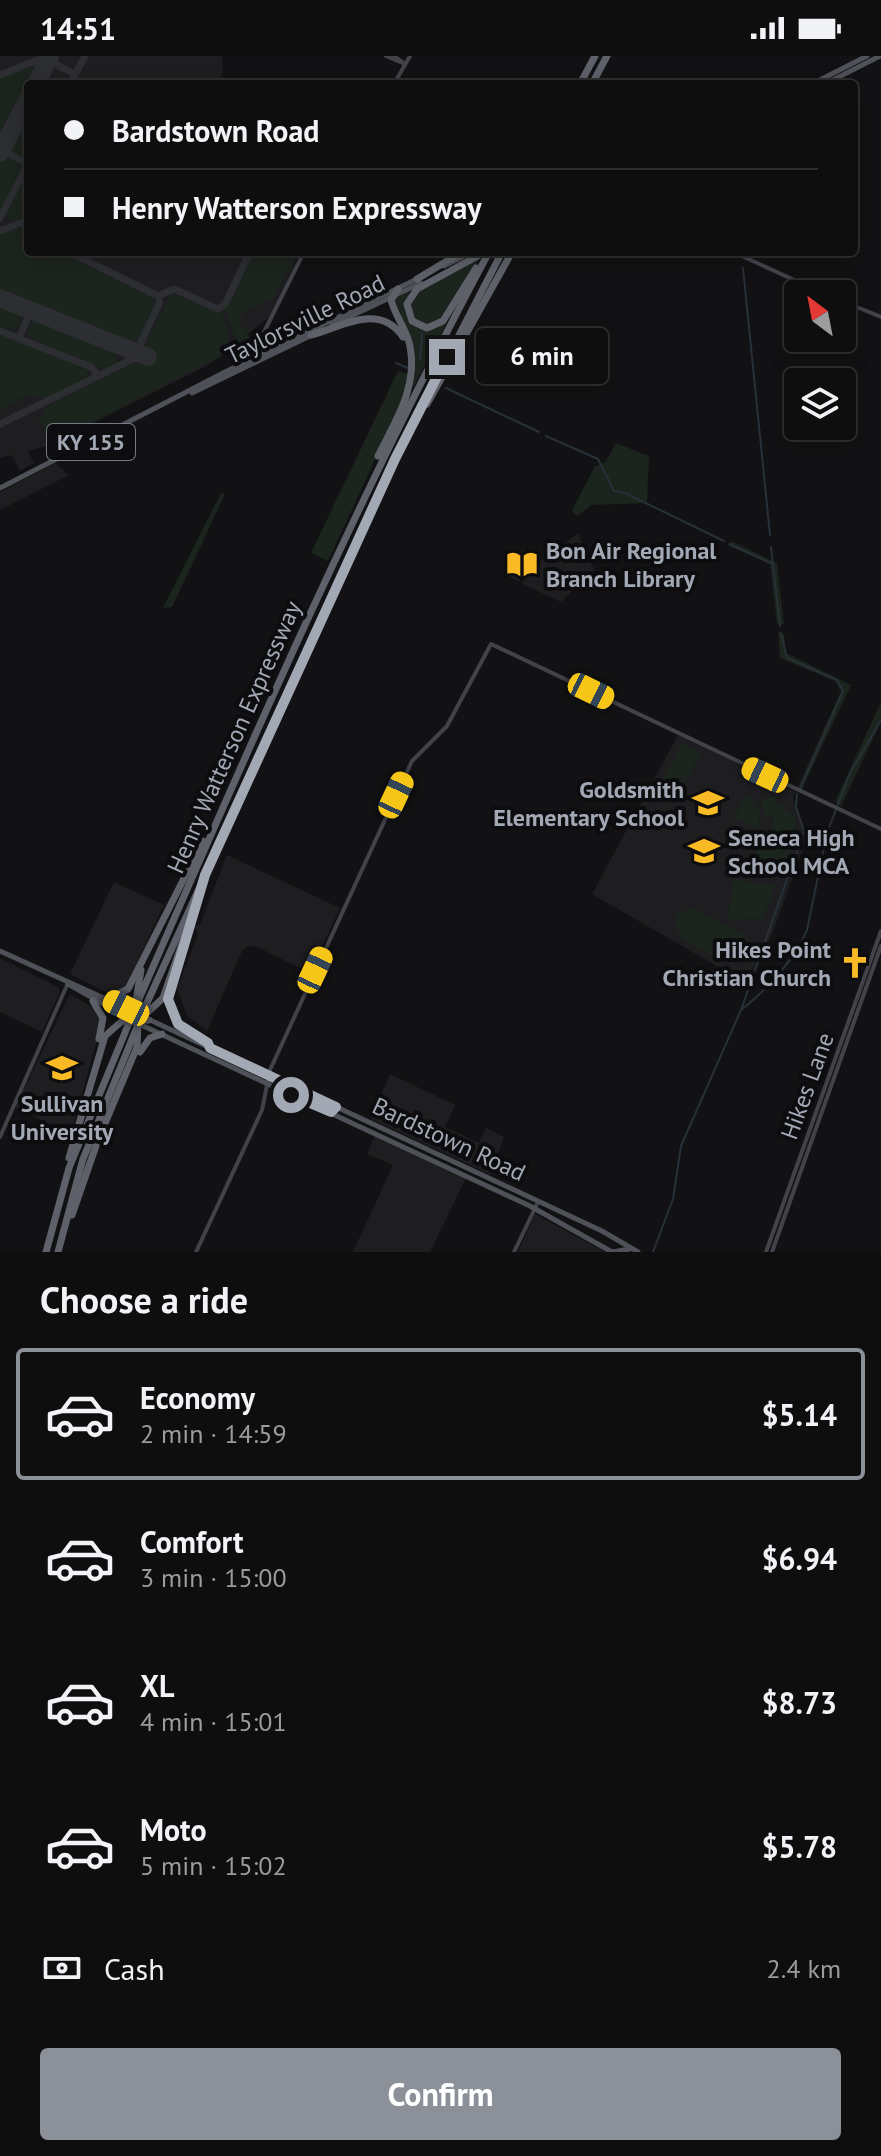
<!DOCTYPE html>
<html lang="en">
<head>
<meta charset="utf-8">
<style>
  body { margin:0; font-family:"PT Sans",sans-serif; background:#1c1c1d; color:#f1f3f6; height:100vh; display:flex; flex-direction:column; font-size:30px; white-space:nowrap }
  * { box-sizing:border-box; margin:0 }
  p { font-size:26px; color:#9b9c9e }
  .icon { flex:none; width:44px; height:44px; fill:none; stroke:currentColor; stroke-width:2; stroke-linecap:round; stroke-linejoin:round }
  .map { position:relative; height:1196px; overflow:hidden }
  .drawer { display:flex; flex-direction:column; background:#0e0e0f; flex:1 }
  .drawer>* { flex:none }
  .hud { position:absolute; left:24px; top:24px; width:834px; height:176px; border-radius:8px; box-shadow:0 4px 20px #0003,0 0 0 2px #2e2e2f; display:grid; align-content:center; height:176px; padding:0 40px; background:#0e0e0f }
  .needle { width:52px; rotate:328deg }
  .fabs { position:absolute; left:784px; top:224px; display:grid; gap:16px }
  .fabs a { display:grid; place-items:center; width:72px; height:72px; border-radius:8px; background:#0e0e0f; box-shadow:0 4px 20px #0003,0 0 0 2px #2e2e2f; font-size:40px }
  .end { position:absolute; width:36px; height:36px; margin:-18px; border:10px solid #a3a8b5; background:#111; box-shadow:0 0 0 4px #111 }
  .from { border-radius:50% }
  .bubble { position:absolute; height:56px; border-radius:8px; background:#0e0e0f; box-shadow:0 4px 20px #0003,0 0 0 2px #2e2e2f; font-size:26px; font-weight:700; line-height:56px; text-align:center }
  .car { position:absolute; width:24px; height:48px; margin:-24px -12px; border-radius:10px; box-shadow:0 0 6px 2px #0007; background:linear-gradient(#f5c518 24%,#345 0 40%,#f5c518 0 76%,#345 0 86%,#f5c518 0) }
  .hud b { display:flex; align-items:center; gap:28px; height:76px; font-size:30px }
  .hud b+b { border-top:2px solid #2e2e2f }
  .hud i { width:20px; height:20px; background:#f1f3f6 }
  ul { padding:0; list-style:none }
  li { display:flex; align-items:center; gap:24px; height:132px; margin:0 16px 12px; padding:0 24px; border:4px solid transparent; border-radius:8px }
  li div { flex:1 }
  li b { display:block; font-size:30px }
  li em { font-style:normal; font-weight:700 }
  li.selected { border-color:#8c9099 }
  li>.icon { width:72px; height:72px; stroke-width:1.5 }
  h2 { padding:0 40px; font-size:36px; line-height:96px }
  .pay { display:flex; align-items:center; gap:20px; height:88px; padding:0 40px; font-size:30px }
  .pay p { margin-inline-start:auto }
  .cta { display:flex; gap:16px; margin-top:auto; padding:16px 40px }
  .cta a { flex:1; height:92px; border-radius:8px; background:#8c9099; color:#fff; font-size:32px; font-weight:700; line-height:92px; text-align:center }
  .status { display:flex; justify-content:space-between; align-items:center; height:56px; padding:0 40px; background:#0e0e0f; direction:ltr }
  .status svg { height:22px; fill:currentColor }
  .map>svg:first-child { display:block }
  .built { fill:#1e1e21 }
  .green { fill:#1c241e }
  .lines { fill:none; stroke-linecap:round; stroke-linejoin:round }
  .stream { stroke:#283038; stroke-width:2 }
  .taxiway { stroke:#2d2e32; stroke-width:7 }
  .runway { stroke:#2d2e32; stroke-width:18 }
  .secondary { stroke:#414349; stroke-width:4 }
  .primary { stroke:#4f5158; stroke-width:5 }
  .highway { stroke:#5f616a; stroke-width:7 }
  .highway-bridge { stroke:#5f616a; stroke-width:7 }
  .route { stroke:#a3a8b5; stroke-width:10 }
  .labels { text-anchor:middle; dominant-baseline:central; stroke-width:8; stroke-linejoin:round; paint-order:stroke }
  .shield { fill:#0d0d0f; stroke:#767a83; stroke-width:2 }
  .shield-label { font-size:22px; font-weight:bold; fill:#a3a8b5 }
  .street-label { font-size:24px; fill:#a3a8b5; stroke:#0d0d0f }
  .poi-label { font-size:24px; font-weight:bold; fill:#a3a8b5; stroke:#0d0d0f; text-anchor:start }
</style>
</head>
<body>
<div class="status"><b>14:51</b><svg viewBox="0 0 49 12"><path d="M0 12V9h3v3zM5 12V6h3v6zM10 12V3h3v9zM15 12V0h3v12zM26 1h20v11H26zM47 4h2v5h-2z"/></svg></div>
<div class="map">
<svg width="881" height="1196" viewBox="0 0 881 1196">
  <rect width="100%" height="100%" fill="#121214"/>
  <g class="built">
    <path d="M 0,0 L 222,0 L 223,16 L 218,28 L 28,28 L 28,196 L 300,196 L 272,259 L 210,308 L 48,390 L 28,395 L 34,407 L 20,415 L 12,399 L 0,402 Z"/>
    <path d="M 55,407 L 69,419 L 0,454 L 0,436 Z"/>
    <path d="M 578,477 L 594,514 L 561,546 L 507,520 L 523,494 L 540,506 Z"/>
    <path d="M 678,679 L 796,736 L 793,742 L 803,770 L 809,776 L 773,876 L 746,927 L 592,838 Z"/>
    <path d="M 227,799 L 340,852 L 310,917 L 257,891 L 248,890 L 242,895 L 207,975 L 187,960 L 177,933 L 198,878 L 195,871 L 200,868 Z"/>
    <path d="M 114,826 L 164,849 L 126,931 L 112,939 L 70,918 Z"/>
    <path d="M 0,902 L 58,931 L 60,935 L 42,976 L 0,956 Z"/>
    <path d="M 70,938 L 96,953 L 102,965 L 71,1079 L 15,1051 Z"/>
    <path d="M 390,1018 L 455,1049 L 445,1071 L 479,1087 L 486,1072 L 504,1081 L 491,1119 L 371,1063 Z"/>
    <path d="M 375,1079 L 466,1122 L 430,1196 L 353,1196 L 393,1109 L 367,1098 Z"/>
    <path d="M 535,1158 L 605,1196 L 518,1196 Z"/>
  </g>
  <g class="green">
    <path d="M 37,7 L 38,12 L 0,85 L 0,22 Z"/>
    <path d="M 28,52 L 28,100 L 21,102 L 12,97 L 9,89 Z"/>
    <path d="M 9,101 L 21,111 L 0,155 L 0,105 Z"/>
    <path d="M 20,130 L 25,130 L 28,161 L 12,166 L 5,158 Z"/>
    <path d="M 28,168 L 28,196 L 59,196 L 152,240 L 156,250 L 139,285 L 128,288 L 0,237 L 0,179 Z"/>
    <path d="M 252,196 L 298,196 L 273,244 C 258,248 243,251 239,266 L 250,281 L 247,288 L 240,290 L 224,254 Z"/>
    <path d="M 480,202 L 442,264 L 428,270 L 415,266 L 409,256 L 412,239 Z"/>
    <path d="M 410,235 L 405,249 L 408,261 L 430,273 L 455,250 L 413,332 L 415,304 L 392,244 Z"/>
    <path d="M 171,238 L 221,256 L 233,294 L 44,391 L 43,388 L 50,384 L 39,362 L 45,358 L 43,353 L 141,303 L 147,305 L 150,297 L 145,294 L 145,287 Z"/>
    <path d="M 0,247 L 22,258 L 16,274 L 0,271 Z"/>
    <path d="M 33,262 L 114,293 L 117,306 L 104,313 L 34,284 L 27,278 Z"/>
    <path d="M 0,277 L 84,310 L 90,319 L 46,343 L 27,339 L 0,353 Z"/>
    <path d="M 398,315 L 408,318 L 406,337 L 328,505 L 311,497 Z"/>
    <path d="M 616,387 L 649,400 L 647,447 L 591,449 L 577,460 L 572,455 L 595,410 L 606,406 Z"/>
    <path d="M 221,437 L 225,438 L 175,545 L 172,551 L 163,552 Z"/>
    <path d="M 731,485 L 777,507 L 784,569 L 777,567 L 770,508 L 729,490 Z"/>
    <path d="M 778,575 L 784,578 L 786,597 L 851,629 L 802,733 L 798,731 L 841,635 L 835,625 L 780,602 Z"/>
    <path d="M 881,646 L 881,666 L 841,750 L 835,746 Z"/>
    <path d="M 682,687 L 700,697 L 682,732 L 662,724 Z"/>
    <path d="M 746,739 L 760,755 L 757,774 L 734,762 Z"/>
    <path d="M 776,740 L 778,751 L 781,748 L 796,762 L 795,782 L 771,773 L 775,758 L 765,763 L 761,745 Z"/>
    <path d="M 760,776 L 796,786 C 789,808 774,815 752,817 Z"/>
    <path d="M 733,824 L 776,829 L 763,862 L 728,864 Z"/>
    <path d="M 690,851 L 749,882 L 748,885 L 740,881 L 738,897 L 726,903 C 708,899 677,886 674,866 L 679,857 Z"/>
  </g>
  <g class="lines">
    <g class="stream">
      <path d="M 743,212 L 770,479"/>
      <path d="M 420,304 L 422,278"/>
      <path d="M 396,307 L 408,312"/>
      <path d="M 446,332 L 539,376"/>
      <path d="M 546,380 L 598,403 L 614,435 L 625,437 L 724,485"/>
      <path d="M 729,488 L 773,508 L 780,570"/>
      <path d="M 771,491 L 773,508"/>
      <path d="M 781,577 L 787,602 L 837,624 L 843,635 L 800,733"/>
      <path d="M 741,954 L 804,775 L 796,751 L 797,738"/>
      <path d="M 653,1196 L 673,1143 L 681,1090 L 741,954 C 766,935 795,903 807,874 L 827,777 L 850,717 L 881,664"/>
    </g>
    <g class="taxiway">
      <path d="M 0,19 L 42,2 L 75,18"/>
      <path d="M 70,28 L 85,0"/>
      <path d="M 0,162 L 28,108 L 2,94"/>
      <path d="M 0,175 L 28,164"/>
      <path d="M 69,196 L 158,240 L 174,233 L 218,253 L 225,248 L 250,196"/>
      <path d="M 0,275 L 91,311 L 99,320"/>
      <path d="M 19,282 L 31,254"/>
      <path d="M 0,368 L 133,303 L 160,246 L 158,240"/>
    </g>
    <g class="runway">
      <path d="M 36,28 L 50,0"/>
      <path d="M 0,97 L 28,43"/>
      <path d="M 0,242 L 148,301"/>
    </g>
    <g class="secondary">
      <path d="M 386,0 L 405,8"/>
      <path d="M 394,0 L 405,8"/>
      <path d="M 394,28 L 410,0"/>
      <path d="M 733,196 L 825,238"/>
      <path d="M 842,245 L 881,261"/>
      <path d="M 263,298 L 261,282 L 304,196"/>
      <path d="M 0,1081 L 68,927"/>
      <path d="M 196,1196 L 262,1054 L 270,1014 L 412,705 L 447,670 L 491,588 L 881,773"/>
      <path d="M 514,1196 L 538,1146"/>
      <path d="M 766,1196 L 881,875"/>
      <path d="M 772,1196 L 881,890"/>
    </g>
    <g class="primary">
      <path d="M 812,28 L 867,0"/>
      <path d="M 825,28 L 880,0"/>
      <path d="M 444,210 L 472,196"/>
      <path d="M 332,269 L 421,227"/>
      <path d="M 192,337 L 312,279"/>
      <path d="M 0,432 L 231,313 L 417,223"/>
      <path d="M 0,895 L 128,953"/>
      <path d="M 68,928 L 125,960"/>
      <path d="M 148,963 L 602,1175 L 638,1196"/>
      <path d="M 137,967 L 530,1150 L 612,1196"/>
      <path d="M 612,1196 L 630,1193"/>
    </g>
    <g class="highway">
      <path d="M 580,28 L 595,0"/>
      <path d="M 592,28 L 607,0"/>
      <path d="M 476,212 L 443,265 L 427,272 L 412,265 L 407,248 L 417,233 L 485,196"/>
      <path d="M 417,223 L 462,196"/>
      <path d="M 311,279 C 342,271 379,246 403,281"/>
      <path d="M 427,348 L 512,196"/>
      <path d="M 378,400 C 396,364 418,331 410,290 C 407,274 395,260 391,244 L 398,233"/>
      <path d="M 170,933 C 164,963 186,974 208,987 L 210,992"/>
      <path d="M 108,943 L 128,933 L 203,785"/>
      <path d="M 139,943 C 249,691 359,438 489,196"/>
      <path d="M 93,945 L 103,962 L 99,983"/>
      <path d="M 136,945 L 141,914"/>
      <path d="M 146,949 L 395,403 L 502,196"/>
      <path d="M 122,959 L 148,956 L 163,942 L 199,839"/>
      <path d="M 140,996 L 150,982 L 162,978"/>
      <path d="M 69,1102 L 105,980 L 122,965 L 149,964"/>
      <path d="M 72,1159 L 98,1084 L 137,991 L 138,968 L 126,952"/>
      <path d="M 46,1196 L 69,1112 L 129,967"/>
      <path d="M 58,1196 L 83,1103 L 137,971"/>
    </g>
    <g class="highway-bridge">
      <path d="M 129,967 L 139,943"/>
      <path d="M 137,971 L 146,949"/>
    </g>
  </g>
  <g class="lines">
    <path class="route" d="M 291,1039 L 331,1056 L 336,1051 L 210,992 L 208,987 L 178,968 L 168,943 L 205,819 L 395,403 L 447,301"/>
  </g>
  <defs>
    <symbol id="library-bare" viewBox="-9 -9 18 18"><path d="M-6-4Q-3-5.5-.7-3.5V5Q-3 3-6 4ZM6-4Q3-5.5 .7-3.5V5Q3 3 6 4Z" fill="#f9ba25" stroke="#0d0d0f" stroke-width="2.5" paint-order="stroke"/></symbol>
    <symbol id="school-bare" viewBox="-9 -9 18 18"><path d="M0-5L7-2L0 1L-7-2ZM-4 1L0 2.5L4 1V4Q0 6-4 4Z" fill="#f9ba25" stroke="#0d0d0f" stroke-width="2.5" paint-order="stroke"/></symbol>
    <symbol id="church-bare" viewBox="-9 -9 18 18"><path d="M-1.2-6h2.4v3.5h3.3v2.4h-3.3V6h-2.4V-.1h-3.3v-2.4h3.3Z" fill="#f9ba25" stroke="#0d0d0f" stroke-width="2.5" paint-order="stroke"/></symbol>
    <symbol id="university-bare" viewBox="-9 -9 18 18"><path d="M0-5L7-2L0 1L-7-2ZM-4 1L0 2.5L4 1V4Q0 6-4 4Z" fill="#f9ba25" stroke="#0d0d0f" stroke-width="2.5" paint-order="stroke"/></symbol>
  </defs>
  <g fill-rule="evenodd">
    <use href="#library-bare" x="500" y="486" width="44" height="44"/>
    <use href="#school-bare" x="686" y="725" width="44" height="44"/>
    <use href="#school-bare" x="682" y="773" width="44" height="44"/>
    <use href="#church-bare" x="833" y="885" width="44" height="44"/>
    <use href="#university-bare" x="40" y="990" width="44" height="44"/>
  </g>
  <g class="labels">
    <rect class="shield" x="47" y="368" width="88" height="36" rx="6"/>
    <g class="shield-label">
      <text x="91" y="386">KY 155</text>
    </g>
    <g class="street-label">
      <text transform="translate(305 263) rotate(-26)">Taylorsville Road</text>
      <text transform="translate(234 681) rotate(-66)">Henry Watterson Expressway</text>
      <text transform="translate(807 1030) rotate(-70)">Hikes Lane</text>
      <text transform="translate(449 1083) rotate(25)">Bardstown Road</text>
    </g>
    <g class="poi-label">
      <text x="546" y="494">Bon Air Regional<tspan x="546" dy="28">Branch Library</tspan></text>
      <text x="684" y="733" text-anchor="end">Goldsmith<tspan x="684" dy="28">Elementary School</tspan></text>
      <text x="728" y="781">Seneca High<tspan x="728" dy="28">School MCA</tspan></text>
      <text x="831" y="893" text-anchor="end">Hikes Point<tspan x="831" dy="28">Christian Church</tspan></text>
      <text x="62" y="1047" text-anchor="middle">Sullivan<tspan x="62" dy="28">University</tspan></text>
    </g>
  </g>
</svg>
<div class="fabs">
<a><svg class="needle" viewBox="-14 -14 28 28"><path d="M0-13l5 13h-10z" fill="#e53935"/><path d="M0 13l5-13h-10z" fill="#9b9c9e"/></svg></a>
<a><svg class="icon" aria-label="layers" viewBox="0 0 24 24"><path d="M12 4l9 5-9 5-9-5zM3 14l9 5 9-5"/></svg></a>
</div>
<i class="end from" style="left:291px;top:1039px"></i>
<i class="end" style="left:447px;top:301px"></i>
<div class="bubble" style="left:476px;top:272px;width:132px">6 min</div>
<i class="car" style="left:591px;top:635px;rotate:116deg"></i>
<i class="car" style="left:765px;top:719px;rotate:295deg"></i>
<i class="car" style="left:396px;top:739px;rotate:25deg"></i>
<i class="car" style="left:315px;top:914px;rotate:25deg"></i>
<i class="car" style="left:126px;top:952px;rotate:296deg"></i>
<div class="hud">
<b><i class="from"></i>Bardstown Road</b>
<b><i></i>Henry Watterson Expressway</b>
</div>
</div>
<section class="drawer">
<h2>Choose a ride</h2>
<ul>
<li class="selected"><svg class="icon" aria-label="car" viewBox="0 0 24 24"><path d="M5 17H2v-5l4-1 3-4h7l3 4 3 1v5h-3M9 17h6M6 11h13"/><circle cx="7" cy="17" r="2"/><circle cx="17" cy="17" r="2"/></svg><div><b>Economy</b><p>2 min · 14:59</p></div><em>$5.14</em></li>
<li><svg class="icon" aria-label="car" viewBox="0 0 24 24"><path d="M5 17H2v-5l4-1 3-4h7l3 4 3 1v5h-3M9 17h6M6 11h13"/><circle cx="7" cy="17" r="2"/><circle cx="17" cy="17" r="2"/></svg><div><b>Comfort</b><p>3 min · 15:00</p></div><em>$6.94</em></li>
<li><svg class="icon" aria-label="car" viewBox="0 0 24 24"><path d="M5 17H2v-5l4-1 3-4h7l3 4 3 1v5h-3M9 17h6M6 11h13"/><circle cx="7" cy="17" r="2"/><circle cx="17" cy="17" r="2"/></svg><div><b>XL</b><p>4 min · 15:01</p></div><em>$8.73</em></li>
<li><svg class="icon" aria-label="car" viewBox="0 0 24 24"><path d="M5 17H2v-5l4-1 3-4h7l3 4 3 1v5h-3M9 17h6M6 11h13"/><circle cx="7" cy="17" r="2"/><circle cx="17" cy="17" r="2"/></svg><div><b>Moto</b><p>5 min · 15:02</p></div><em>$5.78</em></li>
</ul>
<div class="pay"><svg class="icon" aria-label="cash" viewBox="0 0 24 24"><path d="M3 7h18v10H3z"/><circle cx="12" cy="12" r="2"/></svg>Cash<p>2.4 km</p></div>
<div class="cta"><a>Confirm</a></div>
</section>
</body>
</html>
